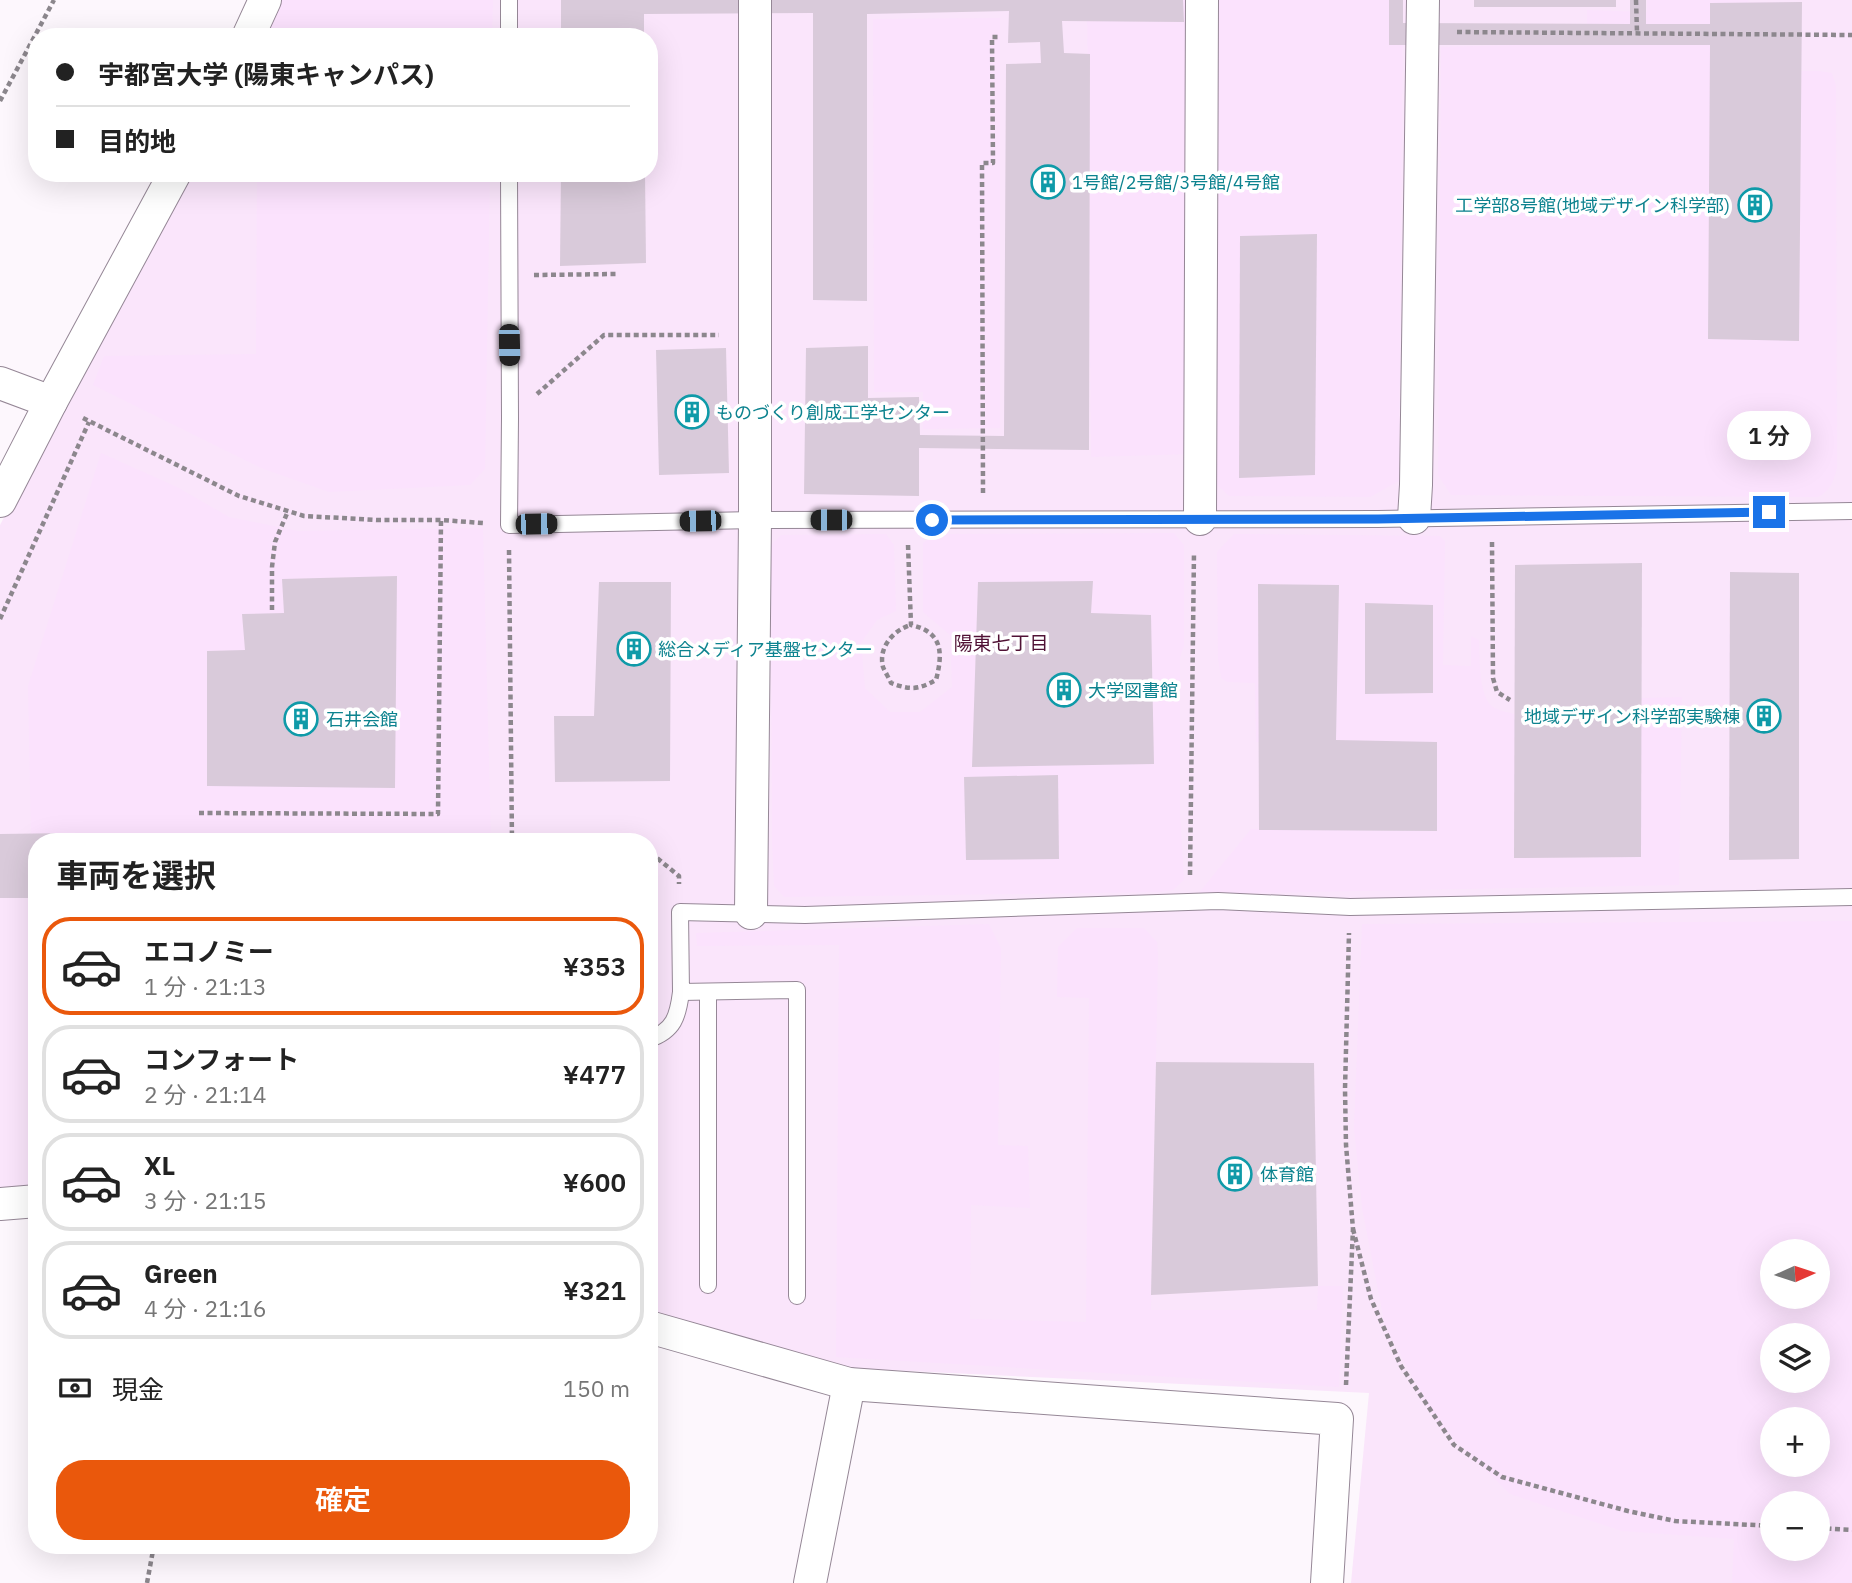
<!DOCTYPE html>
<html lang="ja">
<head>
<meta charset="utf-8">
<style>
  body { margin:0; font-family:"IBM Plex Sans","Noto Sans JP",sans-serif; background:#f2f2f2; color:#222; height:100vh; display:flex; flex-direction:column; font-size:26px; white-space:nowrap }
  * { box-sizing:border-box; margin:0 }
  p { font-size:23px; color:#767676 }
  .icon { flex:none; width:38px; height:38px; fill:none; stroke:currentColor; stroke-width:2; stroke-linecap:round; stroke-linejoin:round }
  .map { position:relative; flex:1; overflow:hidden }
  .sheet { position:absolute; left:28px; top:833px; width:630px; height:721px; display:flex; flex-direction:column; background:#fff; border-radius:28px; box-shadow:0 7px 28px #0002 }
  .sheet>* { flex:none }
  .banner { position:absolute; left:28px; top:28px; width:630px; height:154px; border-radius:28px; box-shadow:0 7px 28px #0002; display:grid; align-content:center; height:154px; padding:0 28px; background:#fff }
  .needle { width:46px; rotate:87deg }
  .buttons { position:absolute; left:1760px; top:1239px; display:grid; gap:14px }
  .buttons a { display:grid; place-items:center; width:70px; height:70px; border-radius:50%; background:#fff; box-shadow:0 7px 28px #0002; font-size:35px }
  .end { position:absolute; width:32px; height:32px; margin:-16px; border:9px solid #1a73e8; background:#fff; box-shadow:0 0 0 4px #fff }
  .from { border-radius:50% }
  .bubble { position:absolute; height:49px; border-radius:24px; background:#fff; box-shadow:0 7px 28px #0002; font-size:23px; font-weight:600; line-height:49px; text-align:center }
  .car { position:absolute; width:21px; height:42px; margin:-21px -10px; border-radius:9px; box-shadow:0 0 5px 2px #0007; background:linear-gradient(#222 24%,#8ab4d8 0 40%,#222 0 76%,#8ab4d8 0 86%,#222 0) }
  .banner b { display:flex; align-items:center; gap:24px; height:66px; font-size:26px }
  .banner b+b { border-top:2px solid #e0e0e0 }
  .banner i { width:18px; height:18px; background:#222 }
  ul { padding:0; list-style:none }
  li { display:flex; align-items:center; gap:21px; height:98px; margin:0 14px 10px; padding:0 14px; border:4px solid #e0e0e0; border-radius:28px }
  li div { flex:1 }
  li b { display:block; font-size:26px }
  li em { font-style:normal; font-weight:600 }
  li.on { border-color:#ea580c }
  li>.icon { width:63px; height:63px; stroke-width:1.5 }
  h2 { padding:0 28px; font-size:32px; line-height:84px }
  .pay { display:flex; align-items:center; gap:18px; height:77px; padding:0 28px; font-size:26px }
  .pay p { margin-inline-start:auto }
  .primary-button { display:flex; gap:14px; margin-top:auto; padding:14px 28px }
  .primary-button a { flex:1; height:80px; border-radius:28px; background:#ea580c; color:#fff; font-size:28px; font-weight:600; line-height:80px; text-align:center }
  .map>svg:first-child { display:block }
  .built { fill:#fae5fb; fill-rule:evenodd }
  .green { fill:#fbe2fd; fill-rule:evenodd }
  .building { fill:#d9cada }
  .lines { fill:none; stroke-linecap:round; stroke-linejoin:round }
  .lane-casing { stroke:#958796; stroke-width:18 }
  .street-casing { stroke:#958796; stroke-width:34 }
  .path { stroke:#8c878d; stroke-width:4.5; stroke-dasharray:5 3.5; stroke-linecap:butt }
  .lane { stroke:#fff; stroke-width:16 }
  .street { stroke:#fff; stroke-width:32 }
  .route { stroke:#1a73e8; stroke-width:9 }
  .labels { text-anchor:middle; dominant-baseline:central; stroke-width:7; stroke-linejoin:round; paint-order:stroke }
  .culture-label { font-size:18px; fill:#0d838f; stroke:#fff; text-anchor:start }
  .neighbourhood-label { font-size:19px; fill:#501235; stroke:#fff }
</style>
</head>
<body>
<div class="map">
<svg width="1852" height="1583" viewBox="0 0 1852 1583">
  <rect width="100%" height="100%" fill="#fdf7fd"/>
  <path class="built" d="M 275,0 L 1852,0 L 1852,1583 L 1351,1583 L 1369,1393 L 824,1367 L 649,1315 L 649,842 L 37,842 L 37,1187 L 0,1189 L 0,525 L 187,173 L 649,173 L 649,37 L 258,37 ZM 1773,1251 L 1818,1251 L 1818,1297 L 1773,1297 ZM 1773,1335 L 1818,1335 L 1818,1381 L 1773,1381 ZM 1773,1419 L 1818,1419 L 1818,1465 L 1773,1465 ZM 1773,1503 L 1818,1503 L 1818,1549 L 1773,1549 Z"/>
  <g class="green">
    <path d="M 278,0 L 493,0 L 492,37 L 261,37 Z"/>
    <path d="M 1087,0 L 1190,0 L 1191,454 L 1091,457 Z"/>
    <path d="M 1216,0 L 1403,0 L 1399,481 L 1370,497 L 1229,496 L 1214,482 Z"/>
    <path d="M 1647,0 L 1748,0 L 1749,2 L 1802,2 L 1801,71 L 1819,71 L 1832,73 L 1836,86 L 1837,468 C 1833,482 1831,490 1818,497 L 1451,495 L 1438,475 L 1441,47 L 1587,43 L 1587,10 L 1647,12 Z"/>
    <path d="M 1000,18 L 1000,428 L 923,429 L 923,392 L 874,392 L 873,19 Z"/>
    <path d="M 188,173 L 490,173 L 485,469 L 470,485 L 329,492 L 261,468 L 93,385 L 104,356 L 256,354 L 257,175 L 186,176 Z"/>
    <path d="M 101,453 L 177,487 L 229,517 L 298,531 L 483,528 L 491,842 L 74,842 L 73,837 L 31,837 L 28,686 Z"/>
    <path d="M 1174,533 L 1184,545 L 1184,645 L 1180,658 L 1180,812 L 1184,880 L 1173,890 L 1160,892 L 784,897 L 774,886 L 772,842 L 771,545 L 781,535 L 886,534 L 894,545 L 896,611 L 877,620 L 861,643 L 865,688 L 890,712 L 920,712 L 952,687 L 950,635 L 923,612 L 923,543 L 936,534 Z"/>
    <path d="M 1234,534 L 1440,536 L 1445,541 L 1443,665 L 1471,666 L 1471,636 L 1479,640 C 1480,658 1478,696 1493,707 C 1499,711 1507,712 1515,714 L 1515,858 L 1641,857 L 1641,698 L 1682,697 L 1679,885 L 1198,894 L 1251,829 L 1437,831 L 1437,743 L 1256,742 L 1255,683 L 1227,682 L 1221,678 L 1218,658 L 1217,552 Z"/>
    <path d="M 1852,921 L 1852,1583 L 1732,1583 L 1734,1539 L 1622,1531 L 1510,1494 L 1437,1422 L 1385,1326 L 1362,1208 L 1354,1128 L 1362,924 ZM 1773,1251 L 1818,1251 L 1818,1297 L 1773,1297 ZM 1773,1335 L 1818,1335 L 1818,1381 L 1773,1381 ZM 1773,1419 L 1818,1419 L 1818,1465 L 1773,1465 ZM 1773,1503 L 1818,1503 L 1818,1549 L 1773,1549 Z"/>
    <path d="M 989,924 L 1001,948 L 998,1145 L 1028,1146 L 1030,1208 L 971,1205 L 970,1319 L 1086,1322 L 1089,998 L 1057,997 L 1058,947 L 1077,928 L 1144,928 L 1157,942 L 1158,957 L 1151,1310 L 1317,1310 L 1318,1286 L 1343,1286 L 1339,1387 L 836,1357 L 839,945 L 697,946 L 696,933 Z"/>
  </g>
  <g class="building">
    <path d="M 561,0 L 1183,0 L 1184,22 L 1062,21 L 1064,53 L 1090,54 L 1089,450 L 919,448 L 919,496 L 804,494 L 806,348 L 868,346 L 868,398 L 919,397 L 920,435 L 1004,436 L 1006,64 L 1041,63 L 1040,42 L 1008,43 L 1009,11 L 867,14 L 867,301 L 813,300 L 813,13 L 644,14 L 644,37 L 561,37 Z"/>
    <path d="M 1389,0 L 1403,0 L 1403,23 L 1630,24 L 1630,0 L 1646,0 L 1646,24 L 1710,24 L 1710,3 L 1802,2 L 1799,341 L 1708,339 L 1710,45 L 1389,45 Z"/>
    <rect x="1474" y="0" width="142" height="7"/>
    <path d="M 561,173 L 645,173 L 646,263 L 560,266 Z"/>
    <path d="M 1317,234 L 1315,475 L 1239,478 L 1240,236 Z"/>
    <path d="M 726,348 L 729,473 L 659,475 L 656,350 Z"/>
    <path d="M 1642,563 L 1641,857 L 1514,858 L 1515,565 Z"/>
    <path d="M 1730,572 L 1799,573 L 1799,859 L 1729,860 Z"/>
    <path d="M 397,576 L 395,788 L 207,786 L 207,651 L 245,650 L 242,614 L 284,613 L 282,579 Z"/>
    <path d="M 1093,581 L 1091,613 L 1151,615 L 1154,764 L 972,767 L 978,582 Z"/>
    <path d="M 599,582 L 671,582 L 670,781 L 555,782 L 554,716 L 594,716 Z"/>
    <path d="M 1258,584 L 1339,585 L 1336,740 L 1437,742 L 1437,831 L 1259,830 Z"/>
    <path d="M 1365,603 L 1433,605 L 1433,693 L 1365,694 Z"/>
    <path d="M 1058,775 L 1059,859 L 966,860 L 964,777 Z"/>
    <path d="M 69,833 L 69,842 L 37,842 L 37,898 L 0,898 L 0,834 Z"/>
    <path d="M 1156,1062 L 1314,1063 L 1318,1286 L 1151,1295 Z"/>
  </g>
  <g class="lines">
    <defs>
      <g id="lane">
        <path d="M 509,37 L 509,0"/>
        <path d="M 509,173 L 510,418 L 509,525 L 755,520 L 1378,519 L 1852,511"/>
        <path d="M 649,1039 C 674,1031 678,1016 681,992"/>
        <path d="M 708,1285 L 708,992"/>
        <path d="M 797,1296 L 797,990 L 681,992 L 680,912 L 805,915 L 1218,901 L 1350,907 L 1852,897"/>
      </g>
      <g id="street">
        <path d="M 248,37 L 265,0"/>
        <path d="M 0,383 L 51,402"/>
        <path d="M 0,501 L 51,402 L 175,173"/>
        <path d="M 1414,518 L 1416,485 L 1423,0"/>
        <path d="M 1200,519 L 1202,0"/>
        <path d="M 751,913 L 755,520 L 755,0"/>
        <path d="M 0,1204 L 37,1201"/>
        <path d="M 649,1327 L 849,1384 L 1337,1419 L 1327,1583"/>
        <path d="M 810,1583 L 849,1384"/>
      </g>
    </defs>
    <use href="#lane" class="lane-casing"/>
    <use href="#street" class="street-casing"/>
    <g class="path">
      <path d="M 1636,0 L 1637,32"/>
      <path d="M 1457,32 L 1852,35"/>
      <path d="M 0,101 L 54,0"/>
      <path d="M 534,275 L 617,274"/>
      <path d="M 537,394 L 604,335 L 719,335"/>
      <path d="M 83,418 L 239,496 L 304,516 L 378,520 L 441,520 L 483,523"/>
      <path d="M 983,493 L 982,163 L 993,163 L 992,37 L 999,37"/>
      <path d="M 1492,542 L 1493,678 L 1497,692 L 1510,700"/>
      <path d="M 908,545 L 911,625 C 943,632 943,653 936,680 C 918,690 910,690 891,683 C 889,678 885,672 883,667 C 878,648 893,630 911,625"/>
      <path d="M 509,550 L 512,842"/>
      <path d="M 272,610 L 272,567 L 275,542 L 288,511"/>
      <path d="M 0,619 L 89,422"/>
      <path d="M 199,813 L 438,814 L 441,520"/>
      <path d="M 649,857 L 657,858 L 679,876 L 679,884"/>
      <path d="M 1190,875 L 1194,552"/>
      <path d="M 1353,1229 L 1371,1299 L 1401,1366 L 1454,1445 L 1502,1477 L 1628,1511 L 1675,1521 L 1773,1526"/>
      <path d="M 1346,1385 L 1353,1229 L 1346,1145 L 1345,1089 L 1349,933"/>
      <path d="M 1818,1528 L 1852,1530"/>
      <path d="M 147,1583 L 154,1545"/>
    </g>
    <use href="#lane" class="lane"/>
    <use href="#street" class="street"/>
  </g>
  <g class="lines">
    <path class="route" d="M 932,520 L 1378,519 L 1769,512"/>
  </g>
  <defs>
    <symbol id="building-ring" viewBox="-11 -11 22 22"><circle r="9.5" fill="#fff" stroke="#0f9aa8" stroke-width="1.5"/><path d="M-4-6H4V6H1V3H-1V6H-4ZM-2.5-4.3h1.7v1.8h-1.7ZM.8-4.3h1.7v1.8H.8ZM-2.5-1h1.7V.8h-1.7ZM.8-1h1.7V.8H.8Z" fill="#0f9aa8"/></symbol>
  </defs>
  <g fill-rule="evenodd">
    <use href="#building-ring" x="1029" y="163" width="38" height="38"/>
    <use href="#building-ring" x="1736" y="186" width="38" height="38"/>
    <use href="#building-ring" x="673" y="393" width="38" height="38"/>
    <use href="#building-ring" x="615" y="630" width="38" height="38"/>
    <use href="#building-ring" x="1045" y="671" width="38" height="38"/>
    <use href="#building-ring" x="1745" y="697" width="38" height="38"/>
    <use href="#building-ring" x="282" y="700" width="38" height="38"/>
    <use href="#building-ring" x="1216" y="1155" width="38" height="38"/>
  </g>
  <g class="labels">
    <g class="culture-label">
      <text x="1072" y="182">1号館/2号館/3号館/4号館</text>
      <text x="1730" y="205" text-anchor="end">工学部8号館(地域デザイン科学部)</text>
      <text x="716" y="412">ものづくり創成工学センター</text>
      <text x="658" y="649">総合メディア基盤センター</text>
      <text x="1088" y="690">大学図書館</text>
      <text x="1740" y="716" text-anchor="end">地域デザイン科学部実験棟</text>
      <text x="326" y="719">石井会館</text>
      <text x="1260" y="1174">体育館</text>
    </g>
    <g class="neighbourhood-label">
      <text x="1001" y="643">陽東七丁目</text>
    </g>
  </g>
</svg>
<div class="buttons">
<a><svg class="needle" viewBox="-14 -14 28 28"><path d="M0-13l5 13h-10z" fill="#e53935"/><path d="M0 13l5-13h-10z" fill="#767676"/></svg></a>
<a><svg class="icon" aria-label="layers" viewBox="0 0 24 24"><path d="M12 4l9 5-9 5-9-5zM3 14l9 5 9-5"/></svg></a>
<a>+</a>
<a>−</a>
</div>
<i class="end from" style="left:932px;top:520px"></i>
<i class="end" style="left:1769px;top:512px"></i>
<div class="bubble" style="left:1727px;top:411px;width:84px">1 分</div>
<i class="car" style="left:509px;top:345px;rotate:179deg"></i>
<i class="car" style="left:831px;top:520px;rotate:270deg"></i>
<i class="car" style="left:700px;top:521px;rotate:269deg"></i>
<i class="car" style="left:536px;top:524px;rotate:89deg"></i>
<div class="banner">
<b><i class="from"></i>宇都宮大学 (陽東キャンパス)</b>
<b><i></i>目的地</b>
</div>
<section class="sheet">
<h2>車両を選択</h2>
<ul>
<li class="on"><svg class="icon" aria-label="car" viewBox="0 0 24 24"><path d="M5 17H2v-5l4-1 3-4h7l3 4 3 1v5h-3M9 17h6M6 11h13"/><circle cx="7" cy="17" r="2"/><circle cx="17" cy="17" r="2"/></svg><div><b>エコノミー</b><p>1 分 · 21:13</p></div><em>¥353</em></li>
<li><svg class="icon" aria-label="car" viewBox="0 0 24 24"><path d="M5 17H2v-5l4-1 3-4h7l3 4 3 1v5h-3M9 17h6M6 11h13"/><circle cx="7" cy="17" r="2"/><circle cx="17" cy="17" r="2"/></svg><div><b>コンフォート</b><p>2 分 · 21:14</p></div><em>¥477</em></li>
<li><svg class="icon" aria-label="car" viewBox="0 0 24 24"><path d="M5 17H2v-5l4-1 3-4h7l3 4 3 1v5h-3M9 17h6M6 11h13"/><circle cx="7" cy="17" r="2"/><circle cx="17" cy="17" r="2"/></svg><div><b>XL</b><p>3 分 · 21:15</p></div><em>¥600</em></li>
<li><svg class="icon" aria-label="car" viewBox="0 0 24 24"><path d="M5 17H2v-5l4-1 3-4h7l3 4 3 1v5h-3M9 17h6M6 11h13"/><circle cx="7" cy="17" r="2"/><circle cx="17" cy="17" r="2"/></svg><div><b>Green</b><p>4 分 · 21:16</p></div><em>¥321</em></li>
</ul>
<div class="pay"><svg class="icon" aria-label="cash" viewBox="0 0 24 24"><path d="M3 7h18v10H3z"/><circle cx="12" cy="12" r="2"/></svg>現金<p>150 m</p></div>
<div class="primary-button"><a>確定</a></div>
</section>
</div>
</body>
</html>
